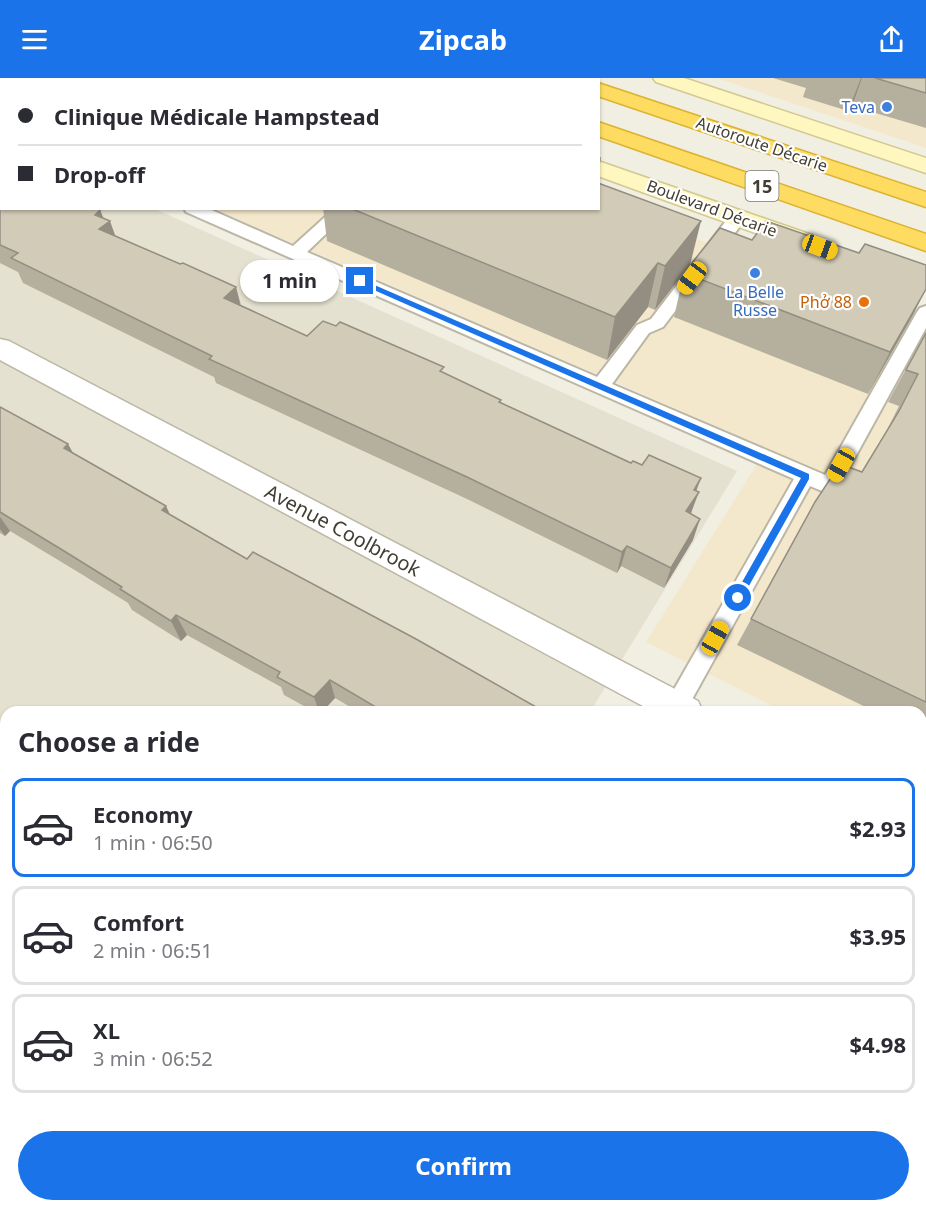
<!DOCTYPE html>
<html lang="en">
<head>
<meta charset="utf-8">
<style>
  body { margin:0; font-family:"Noto Sans",sans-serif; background:#f7f7f7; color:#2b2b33; height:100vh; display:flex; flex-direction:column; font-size:22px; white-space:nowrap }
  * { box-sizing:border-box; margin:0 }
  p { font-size:20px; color:#7c7c81 }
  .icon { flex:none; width:33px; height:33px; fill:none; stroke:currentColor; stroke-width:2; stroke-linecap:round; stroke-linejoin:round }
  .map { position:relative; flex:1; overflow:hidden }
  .sheet { position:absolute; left:0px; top:628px; width:927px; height:506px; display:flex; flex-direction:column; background:#fff; border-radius:18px 18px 0 0; box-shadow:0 2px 4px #0004 }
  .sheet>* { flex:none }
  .hud { position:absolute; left:0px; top:0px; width:600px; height:132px; box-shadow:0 2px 4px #0004; display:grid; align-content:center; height:132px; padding:0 18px; background:#fff }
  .end { position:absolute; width:27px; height:27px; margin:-14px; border:8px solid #1a73e8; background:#fff; box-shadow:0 0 0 3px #fff }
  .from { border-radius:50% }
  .bubble { position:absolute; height:42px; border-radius:21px; background:#fff; box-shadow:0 2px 4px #0004; font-size:20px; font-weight:700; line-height:42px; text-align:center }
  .car { position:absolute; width:18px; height:36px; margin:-18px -9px; border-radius:8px; box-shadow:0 0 4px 2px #0007; background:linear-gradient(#f5c518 24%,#345 0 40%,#f5c518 0 76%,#345 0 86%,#f5c518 0) }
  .hud b { display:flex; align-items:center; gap:21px; height:57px; font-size:22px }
  .hud b+b { border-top:2px solid #e1e1e2 }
  .hud i { width:15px; height:15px; background:#2b2b33 }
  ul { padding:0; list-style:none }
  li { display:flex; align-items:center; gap:18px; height:99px; margin:0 12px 9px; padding:0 6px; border:3px solid #e1e1e2; border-radius:12px }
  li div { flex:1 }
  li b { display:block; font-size:22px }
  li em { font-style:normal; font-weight:700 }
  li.selected { border-color:#1a73e8 }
  li>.icon { width:54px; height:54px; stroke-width:1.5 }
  h2 { padding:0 18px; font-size:27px; line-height:72px }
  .cta { display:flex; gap:12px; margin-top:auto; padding:12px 18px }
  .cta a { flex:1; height:69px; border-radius:36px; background:#1a73e8; color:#fff; font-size:24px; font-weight:700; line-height:69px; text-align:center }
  header { display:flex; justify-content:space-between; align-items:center; height:78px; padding:0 18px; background:#1a73e8; color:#fff; font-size:27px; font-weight:700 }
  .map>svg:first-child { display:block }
  .residential { fill:#e5e1d0 }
  .commercial { fill:#f4e8cc }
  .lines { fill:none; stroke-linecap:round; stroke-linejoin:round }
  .lane-casing { stroke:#bcb7a5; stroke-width:4 }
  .street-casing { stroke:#bcb7a5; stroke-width:3 }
  .secondary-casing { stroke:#d2c892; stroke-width:3 }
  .highway-casing { stroke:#dcb231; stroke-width:3 }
  .lane { fill:#fff; fill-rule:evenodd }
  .street { fill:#fff; fill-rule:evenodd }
  .secondary { fill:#fef7bf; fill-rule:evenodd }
  .highway { fill:#fddc61; fill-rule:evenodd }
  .wall { fill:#b5af9e }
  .shaded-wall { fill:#938e81 }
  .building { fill:#d2cbb8; stroke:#938e81; stroke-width:1.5 }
  .route { fill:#1a73e8 }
  .shop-dot { fill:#3f7fe0; stroke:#fff; stroke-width:2 }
  .food-dot { fill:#e8710a; stroke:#fff; stroke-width:2 }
  .labels { text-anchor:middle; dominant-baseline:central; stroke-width:4.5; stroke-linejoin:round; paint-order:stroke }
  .far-shop-label { font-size:16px; fill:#366cbe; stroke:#fff; text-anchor:end }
  .far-street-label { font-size:16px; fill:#423e33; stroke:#fff }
  .far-food-label { font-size:16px; fill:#c56008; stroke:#fff; text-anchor:end }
  .shield { fill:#fff; stroke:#7b7870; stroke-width:1.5 }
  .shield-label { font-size:18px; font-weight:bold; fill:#423e33 }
  .street-label { font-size:20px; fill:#423e33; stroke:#fff }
</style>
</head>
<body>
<header><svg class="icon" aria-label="menu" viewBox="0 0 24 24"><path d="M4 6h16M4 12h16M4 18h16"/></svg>Zipcab<svg class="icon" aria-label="share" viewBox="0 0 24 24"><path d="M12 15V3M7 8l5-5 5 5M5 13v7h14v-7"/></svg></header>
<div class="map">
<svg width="926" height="1133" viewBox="0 0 926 1133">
  <rect width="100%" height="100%" fill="#f1eee2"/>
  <path class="residential" d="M 0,61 L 2,130 L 155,131 L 737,393 L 590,634 L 6,634 L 6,1128 L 338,1128 L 335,1133 L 0,1133 Z"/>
  <g class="commercial">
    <path d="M 717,0 L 926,0 L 926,70 Z"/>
    <path d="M 599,125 L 926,245 L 926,707 L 921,705 L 921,634 L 784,634 L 646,564 L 767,370 L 215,131 L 598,130 Z"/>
  </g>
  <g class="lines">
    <defs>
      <g id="lane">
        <rect x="0" y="43" width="2" height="9"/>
        <path d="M 184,130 L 207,130 L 293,168 L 335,130 L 353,130 L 307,174 L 597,299 L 637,247 L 651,241 L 732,135 L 744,135 L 746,139 L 744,143 L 663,249 L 649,255 L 612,306 L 825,397 L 917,234 L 920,230 L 926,228 L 926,250 L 836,414 L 829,416 L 810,408 L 685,634 L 667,634 L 664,629 L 668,622 L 794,401 L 186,134 Z"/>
      </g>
      <g id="street">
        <path d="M 0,261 L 9,263 L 698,623 L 703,634 L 654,634 L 0,282 Z"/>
        <path d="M 921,744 L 926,746 L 926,783 L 921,781 Z"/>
        <path d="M 0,1089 L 6,1091 L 6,1128 L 23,1128 L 22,1132 L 0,1133 Z"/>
      </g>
      <g id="secondary">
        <path d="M 338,0 L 361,0 L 362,2 L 339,2 Z"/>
        <path d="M 653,0 L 684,0 L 926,80 L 926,95 L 656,4 Z"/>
        <path d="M 598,83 L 812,157 L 815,163 L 812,169 L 803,171 L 794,169 L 598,98 Z"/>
      </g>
      <g id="highway">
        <path d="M 444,0 L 468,0 L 469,2 L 445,2 Z"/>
        <path d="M 555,0 L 578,0 L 579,2 L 556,2 Z"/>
        <path d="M 598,5 L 926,114 L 926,129 L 598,18 Z"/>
        <path d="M 598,44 L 926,156 L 926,173 L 598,58 Z"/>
      </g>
    </defs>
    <use href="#lane" class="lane-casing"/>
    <use href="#street" class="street-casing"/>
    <use href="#secondary" class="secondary-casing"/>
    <use href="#highway" class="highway-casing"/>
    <use href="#lane" class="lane"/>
    <use href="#street" class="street"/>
    <use href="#secondary" class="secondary"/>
    <use href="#highway" class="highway"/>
  </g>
  <g class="wall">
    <path d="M 22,0 L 265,0 L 269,2 L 25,2 Z"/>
    <path d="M 773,0 L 926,0 L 926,50 L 852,28 L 848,33 L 803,19 L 806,10 Z"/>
    <path d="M 0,88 L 100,132 L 103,140 L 115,158 L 236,209 L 241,227 L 307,258 L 444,295 L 501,322 L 501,325 L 631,385 L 696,413 L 691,436 L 693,462 L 664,510 L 621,488 L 617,495 L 467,421 L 216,305 L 214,299 L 23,205 L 18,194 L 0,185 Z"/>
    <path d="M 323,130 L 598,130 L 690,187 L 655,232 L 648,229 L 607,282 L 327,163 Z"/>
    <path d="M 684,195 L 914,235 L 868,316 L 674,239 Z"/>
    <path d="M 926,255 L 926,659 L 921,657 L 921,634 L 876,634 L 737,567 L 815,424 L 862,394 L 885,356 L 899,328 L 888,324 Z"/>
    <path d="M 0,329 L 74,376 L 166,428 L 170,437 L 247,481 L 545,634 L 359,634 L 335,620 L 322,634 L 315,634 L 284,617 L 281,609 L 187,557 L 181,563 L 132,532 L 128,525 L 78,494 L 10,453 L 5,458 L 0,455 Z"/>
  </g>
  <g class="shaded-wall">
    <path d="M 98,0 L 128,0 L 129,2 L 96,2 Z"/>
    <path d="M 861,0 L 862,0 L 852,28 L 848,33 Z"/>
    <path d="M 601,79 L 598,99 L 598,81 Z"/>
    <path d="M 100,132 L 106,146 L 110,143 L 119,168 L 109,176 L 95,137 Z"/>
    <path d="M 701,143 L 690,187 L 655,232 L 665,188 Z"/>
    <path d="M 658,185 L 648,229 L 607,282 L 615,239 Z"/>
    <path d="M 236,209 L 242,234 L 224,220 Z"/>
    <path d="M 926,211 L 914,235 L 868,316 L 890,274 Z"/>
    <path d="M 68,366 L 81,389 L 64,370 Z"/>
    <path d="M 701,400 L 693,422 L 699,414 L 691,435 L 679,455 L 694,412 Z"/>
    <path d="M 166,428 L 176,450 L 162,432 Z"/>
    <path d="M 0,439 L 10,453 L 5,458 L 0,451 Z"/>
    <path d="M 700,441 L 693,462 L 664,510 L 671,490 Z"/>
    <path d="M 627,468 L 621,488 L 617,495 L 622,474 Z"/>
    <path d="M 176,537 L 187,557 L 181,563 L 171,543 Z"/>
    <path d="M 330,602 L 335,620 L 322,634 L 319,634 L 314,619 Z"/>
  </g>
  <g class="building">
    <path d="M 72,0 L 98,0 L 96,2 L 75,2 Z"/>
    <path d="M 163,0 L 265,0 L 269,2 L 167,2 Z"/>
    <path d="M 875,0 L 926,0 L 926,15 Z"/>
    <path d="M 0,88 L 2,88 L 2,130 L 97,130 L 100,132 L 95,137 L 110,143 L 99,151 L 180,186 L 183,185 L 236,209 L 224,220 L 307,258 L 323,243 L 336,248 L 340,244 L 444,289 L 440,293 L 501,322 L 499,324 L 631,385 L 633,383 L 642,387 L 649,377 L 701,400 L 694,412 L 699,414 L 686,433 L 700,441 L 671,490 L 627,468 L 622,474 L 467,399 L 209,281 L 212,278 L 11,180 L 18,175 L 0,167 Z"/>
    <path d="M 598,105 L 701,143 L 665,188 L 658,185 L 615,239 L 350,130 L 598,130 Z"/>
    <path d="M 766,143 L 859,175 L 865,166 L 926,187 L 926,211 L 890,274 L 684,195 L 720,150 L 752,162 Z"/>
    <path d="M 926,255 L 926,624 L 751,541 L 815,424 L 840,386 L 862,394 L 899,333 L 918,296 L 906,292 Z"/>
    <path d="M 0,329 L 68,366 L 64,370 L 166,428 L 162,432 L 247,481 L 253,474 L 416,561 L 545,634 L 384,634 L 330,602 L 314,619 L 277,599 L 280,594 L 176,537 L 171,543 L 120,511 L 122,509 L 64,473 L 0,434 Z"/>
    <path d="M 0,747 L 6,751 L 6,930 L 0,925 Z"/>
    <path d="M 921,802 L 926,805 L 926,931 L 921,945 Z"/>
    <path d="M 246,1128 L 855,1128 L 854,1133 L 252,1133 Z"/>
  </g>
  <path class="route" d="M 358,202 L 363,202 L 809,396 L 809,401 L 741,522 L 734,522 L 733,520 L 801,400 L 358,205 Z"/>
  <g class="shop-dot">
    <circle cx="887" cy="29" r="6"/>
    <circle cx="755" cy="195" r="6"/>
  </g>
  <circle class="food-dot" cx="864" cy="224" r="6"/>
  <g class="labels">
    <g class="far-shop-label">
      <text x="875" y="29">Teva</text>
      <text x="755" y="214" text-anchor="middle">La Belle<tspan x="755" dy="18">Russe</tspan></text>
    </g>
    <g class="far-street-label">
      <text transform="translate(762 66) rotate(19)">Autoroute Décarie</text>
      <text transform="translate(712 130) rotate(20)">Boulevard Décarie</text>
    </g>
    <g class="far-food-label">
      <text x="852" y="224">Phở 88</text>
    </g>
    <rect class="shield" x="745.5" y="93" width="33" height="30" rx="4.5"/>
    <g class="shield-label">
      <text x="762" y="108">15</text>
    </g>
    <g class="street-label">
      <text transform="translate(343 452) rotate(28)">Avenue Coolbrook</text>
    </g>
  </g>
</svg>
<i class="end from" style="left:738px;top:520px"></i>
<i class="end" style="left:360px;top:203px"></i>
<div class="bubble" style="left:240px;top:182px;width:99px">1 min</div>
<i class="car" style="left:820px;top:169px;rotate:110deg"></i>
<i class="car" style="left:692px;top:200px;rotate:217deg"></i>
<i class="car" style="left:841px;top:387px;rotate:209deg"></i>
<i class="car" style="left:715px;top:560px;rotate:29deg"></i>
<div class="hud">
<b><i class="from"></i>Clinique Médicale Hampstead</b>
<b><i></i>Drop-off</b>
</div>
<section class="sheet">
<h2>Choose a ride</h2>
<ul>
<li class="selected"><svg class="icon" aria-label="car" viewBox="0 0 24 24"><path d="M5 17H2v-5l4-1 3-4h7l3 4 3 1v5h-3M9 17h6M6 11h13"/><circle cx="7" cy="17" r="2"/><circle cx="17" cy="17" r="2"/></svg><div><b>Economy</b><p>1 min · 06:50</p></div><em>$2.93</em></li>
<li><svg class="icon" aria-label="car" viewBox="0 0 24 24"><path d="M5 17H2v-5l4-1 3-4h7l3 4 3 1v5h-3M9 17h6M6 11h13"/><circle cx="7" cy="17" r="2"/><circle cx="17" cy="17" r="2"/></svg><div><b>Comfort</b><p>2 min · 06:51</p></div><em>$3.95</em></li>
<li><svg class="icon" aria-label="car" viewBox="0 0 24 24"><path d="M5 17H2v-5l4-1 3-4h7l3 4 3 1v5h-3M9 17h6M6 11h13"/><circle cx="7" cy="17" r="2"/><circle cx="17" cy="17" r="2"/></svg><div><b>XL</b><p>3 min · 06:52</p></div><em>$4.98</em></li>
</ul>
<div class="cta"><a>Confirm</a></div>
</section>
</div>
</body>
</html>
